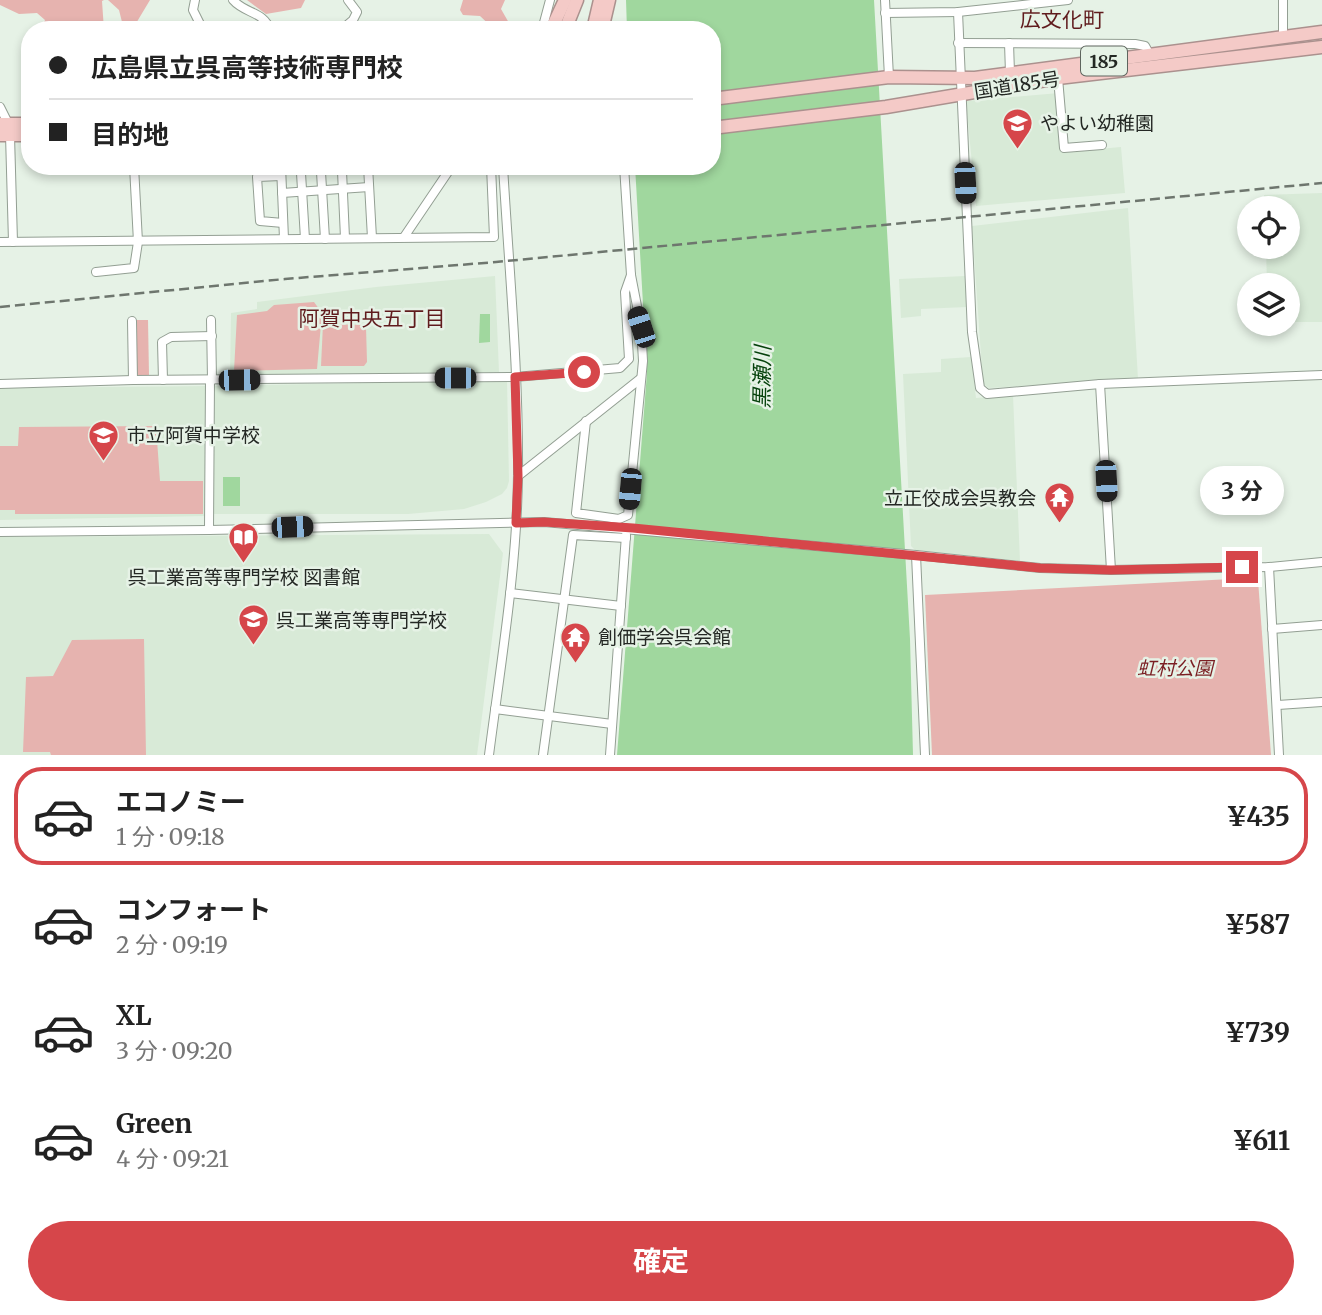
<!DOCTYPE html>
<html lang="ja">
<head>
<meta charset="utf-8">
<style>
  body { margin:0; font-family:Merriweather,"Noto Sans JP",serif; background:#f2f2f2; color:#222; height:100vh; display:flex; flex-direction:column; font-size:26px; white-space:nowrap }
  * { box-sizing:border-box; margin:0 }
  p { font-size:23px; color:#767676 }
  .icon { flex:none; width:38px; height:38px; fill:none; stroke:currentColor; stroke-width:2; stroke-linecap:round; stroke-linejoin:round }
  .map { position:relative; height:755px; overflow:hidden }
  .panel { display:flex; flex-direction:column; background:#fff; flex:1 }
  .panel>* { flex:none }
  .hud { position:absolute; left:21px; top:21px; width:700px; height:154px; border-radius:28px; box-shadow:0 4px 10px #0003; display:grid; align-content:center; height:154px; padding:0 28px; background:#fff }
  .tools { position:absolute; left:1237px; top:196px; display:grid; gap:14px }
  .tools a { display:grid; place-items:center; width:63px; height:63px; border-radius:50%; background:#fff; box-shadow:0 4px 10px #0003; font-size:35px }
  .end { position:absolute; width:32px; height:32px; margin:-16px; border:9px solid #d6464a; background:#fff; box-shadow:0 0 0 4px #fff }
  .from { border-radius:50% }
  .bubble { position:absolute; height:49px; border-radius:24px; background:#fff; box-shadow:0 4px 10px #0003; font-size:23px; font-weight:700; line-height:49px; text-align:center }
  .car { position:absolute; width:21px; height:42px; margin:-21px -10px; border-radius:9px; box-shadow:0 0 5px 2px #0007; background:linear-gradient(#222 24%,#8ab4d8 0 40%,#222 0 76%,#8ab4d8 0 86%,#222 0) }
  .hud b { display:flex; align-items:center; gap:24px; height:66px; font-size:26px }
  .hud b+b { border-top:2px solid #e0e0e0 }
  .hud i { width:18px; height:18px; background:#222 }
  ul { padding:12px 0 0; list-style:none }
  li { display:flex; align-items:center; gap:21px; height:98px; margin:0 14px 10px; padding:0 14px; border:4px solid transparent; border-radius:28px }
  li div { flex:1 }
  li b { display:block; font-size:26px }
  li em { font-style:normal; font-weight:700 }
  li.selected { border-color:#d6464a }
  li>.icon { width:63px; height:63px; stroke-width:1.5 }
  .primary-button { display:flex; gap:14px; margin-top:auto; padding:14px 28px }
  .primary-button a { flex:1; height:80px; border-radius:42px; background:#d6464a; color:#fff; font-size:28px; font-weight:700; line-height:80px; text-align:center }
  .map>svg:first-child { display:block }
  .built { fill:#d8ead7 }
  .green { fill:#e6b3af }
  .water { fill:#a0d79e }
  .lines { fill:none; stroke-linecap:round; stroke-linejoin:round }
  .minor-casing { stroke:#939f93; stroke-width:10 }
  .highway-casing { stroke:#ab918e; stroke-width:15 }
  .minor { stroke:#fff; stroke-width:8 }
  .highway { stroke:#f4cac7; stroke-width:12 }
  .rail { stroke:#6e766e; stroke-width:2.5; stroke-dasharray:10 5; stroke-linecap:butt }
  .route { stroke:#d6464a; stroke-width:9 }
  .labels { text-anchor:middle; dominant-baseline:central; stroke-width:5; stroke-linejoin:round; paint-order:stroke }
  .shield { fill:#e6f2e6; stroke:#5e655e; stroke-width:2 }
  .shield-label { font-size:18px; font-weight:bold; fill:#242824 }
  .street-label { font-size:19px; fill:#242824; stroke:#e6f2e6 }
  .poi-label { font-size:19px; fill:#242824; stroke:#e6f2e6; text-anchor:start }
  .park-label { font-size:19px; font-style:italic; fill:#7b1f23; stroke:#e6f2e6 }
  .neighbourhood-label { font-size:21px; fill:#601b1d; stroke:#e6f2e6 }
  .water-label { font-size:21px; font-style:italic; fill:#06420c; stroke:#e6f2e6 }
</style>
</head>
<body>
<div class="map">
<svg width="1322" height="755" viewBox="0 0 1322 755">
  <rect width="100%" height="100%" fill="#e6f2e6"/>
  <g class="built">
    <path d="M 1059,93 L 1064,152 L 1121,147 L 1125,193 L 976,206 L 966,101 Z"/>
    <path d="M 1322,193 L 1322,322 L 1288,322 L 1288,285 L 1267,285 L 1266,247 L 1288,247 L 1288,208 L 1264,208 L 1264,195 Z"/>
    <path d="M 1128,208 L 1138,379 L 989,388 L 983,384 L 972,226 Z"/>
    <path d="M 495,276 L 499,372 L 230,375 L 231,313 L 257,309 L 257,302 L 376,287 Z"/>
    <path d="M 965,276 L 967,307 L 921,309 L 921,316 L 901,318 L 899,279 Z"/>
    <path d="M 971,357 L 976,398 L 1013,395 L 1020,561 L 915,550 L 911,546 L 903,374 L 941,372 L 941,359 Z"/>
    <path d="M 507,380 L 509,481 L 507,488 L 502,494 L 486,502 L 464,509 L 408,514 L 213,514 L 215,386 Z"/>
    <path d="M 207,386 L 207,516 L 0,520 L 0,388 Z"/>
    <path d="M 489,534 L 503,553 L 477,755 L 0,755 L 0,537 Z"/>
  </g>
  <g class="green">
    <path d="M 0,0 L 104,0 L 102,1 L 104,30 L 41,30 L 45,20 L 37,13 L 19,14 L 0,5 Z"/>
    <path d="M 108,0 L 150,0 L 132,30 L 124,30 L 119,10 Z"/>
    <path d="M 247,0 L 305,0 L 301,8 L 266,14 Z"/>
    <path d="M 463,0 L 505,0 L 501,9 L 513,30 L 495,30 L 480,16 L 463,15 L 460,10 Z"/>
    <path d="M 314,302 L 322,313 L 317,369 L 234,371 L 237,315 L 267,311 L 274,305 Z"/>
    <path d="M 135,320 L 148,320 L 149,375 L 138,375 L 136,373 Z"/>
    <path d="M 323,324 L 363,325 L 366,327 L 367,362 L 364,366 L 321,366 Z"/>
    <path d="M 156,426 L 160,481 L 203,481 L 203,514 L 15,514 L 15,510 L 0,510 L 0,446 L 18,446 L 19,427 Z"/>
    <path d="M 1250,578 L 1258,580 L 1271,755 L 932,755 L 925,595 Z"/>
    <path d="M 144,639 L 146,755 L 51,755 L 50,752 L 23,752 L 26,677 L 53,676 L 72,640 Z"/>
  </g>
  <g class="water">
    <path d="M 626,0 L 874,0 L 910,639 L 913,755 L 617,755 L 647,373 L 635,166 L 712,166 L 712,30 L 627,30 Z"/>
    <path d="M 480,314 L 490,314 L 490,342 L 479,343 Z"/>
    <rect x="223" y="477" width="17" height="29"/>
  </g>
  <g class="lines">
    <defs>
      <g id="minor">
        <path d="M 195,0 L 193,10 L 203,30"/>
        <path d="M 233,0 C 245,14 264,11 270,30"/>
        <path d="M 885,0 L 889,77"/>
        <path d="M 1283,0 L 1283,38"/>
        <path d="M 958,12 L 972,332 L 980,388 L 987,394 L 1100,384 L 1322,375"/>
        <path d="M 885,13 L 958,12 L 1068,0"/>
        <path d="M 341,30 L 353,20 L 357,12 L 348,0"/>
        <path d="M 542,30 L 550,0"/>
        <path d="M 958,43 L 1135,44 L 1145,46 L 1150,55"/>
        <path d="M 1009,43 L 1010,73"/>
        <path d="M 1058,78 L 1064,148 L 1102,145"/>
        <path d="M 0,107 L 9,125 L 10,135 L 13,242"/>
        <path d="M 368,166 L 372,238"/>
        <path d="M 342,171 L 345,238"/>
        <path d="M 321,172 L 325,239"/>
        <path d="M 301,173 L 305,239"/>
        <path d="M 281,176 L 257,177 L 260,221 L 283,223"/>
        <path d="M 282,193 L 369,187"/>
        <path d="M 404,237 L 452,166"/>
        <path d="M 284,239 L 281,166 L 284,166"/>
        <path d="M 0,242 L 494,237 L 491,166"/>
        <path d="M 96,272 L 134,268 L 138,242 L 134,166"/>
        <path d="M 211,320 L 212,380"/>
        <path d="M 132,321 L 133,380"/>
        <path d="M 163,380 L 162,342 L 171,337 L 212,336"/>
        <path d="M 0,384 L 133,380 L 515,377 L 620,368 L 629,359 L 625,292 L 631,275"/>
        <path d="M 1100,384 L 1111,570"/>
        <path d="M 586,421 L 576,513 L 619,519 L 628,515 L 643,361 L 641,327 L 631,275 L 624,166"/>
        <path d="M 518,476 L 640,379"/>
        <path d="M 209,530 L 210,380"/>
        <path d="M 0,532 L 209,530 L 544,522 L 916,555"/>
        <path d="M 1269,567 L 1279,755"/>
        <path d="M 510,593 L 621,606"/>
        <path d="M 1272,629 L 1322,625"/>
        <path d="M 1278,705 L 1322,702"/>
        <path d="M 495,709 L 612,724"/>
        <path d="M 489,755 C 501,662 517,568 518,475 C 519,372 509,269 503,166"/>
        <path d="M 543,755 L 573,535 L 626,538"/>
        <path d="M 610,755 L 626,535"/>
        <path d="M 925,755 L 916,555 L 1040,568 L 1111,570 L 1269,567 L 1322,562"/>
      </g>
      <g id="highway">
        <path d="M 551,30 L 565,0"/>
        <path d="M 565,30 L 577,0"/>
        <path d="M 593,30 L 600,0"/>
        <path d="M 602,30 L 609,0"/>
        <path d="M 712,99 L 889,77 L 975,78 L 1322,32"/>
        <path d="M 0,124 L 30,124"/>
        <path d="M 712,128 L 886,107 L 1058,78 L 1322,47"/>
        <path d="M 0,135 L 30,135"/>
      </g>
    </defs>
    <use href="#minor" class="minor-casing"/>
    <use href="#highway" class="highway-casing"/>
    <use href="#minor" class="minor"/>
    <use href="#highway" class="highway"/>
    <path class="rail" d="M 0,307 L 285,279 L 496,262 L 1322,183"/>
  </g>
  <g class="lines">
    <path class="route" d="M 584,372 L 515,377 L 518,476 L 516,523 L 544,522 L 633,528 L 1040,568 L 1111,570 L 1242,567"/>
  </g>
  <defs>
    <symbol id="school-pin" viewBox="-11 -11 22 30"><path d="M0 17L-7.5 6A9.5 9.5 0 1 1 7.5 6Z" fill="#d6464a" stroke="#e6f2e6"/><path d="M0-5L7-2L0 1L-7-2ZM-4 1L0 2.5L4 1V4Q0 6-4 4Z" fill="#fff"/></symbol>
    <symbol id="temple-pin" viewBox="-11 -11 22 30"><path d="M0 17L-7.5 6A9.5 9.5 0 1 1 7.5 6Z" fill="#d6464a" stroke="#e6f2e6"/><path d="M0-6L5-2H3V0L6.5 2.5H4V6H1.5V3h-3V6H-4V2.5H-6.5L-3 0V-2H-5Z" fill="#fff"/></symbol>
    <symbol id="library-pin" viewBox="-11 -11 22 30"><path d="M0 17L-7.5 6A9.5 9.5 0 1 1 7.5 6Z" fill="#d6464a" stroke="#e6f2e6"/><path d="M-6-4Q-3-5.5-.7-3.5V5Q-3 3-6 4ZM6-4Q3-5.5 .7-3.5V5Q3 3 6 4Z" fill="#fff"/></symbol>
  </defs>
  <g fill-rule="evenodd">
    <use href="#school-pin" x="1000" y="106" width="35" height="47"/>
    <use href="#school-pin" x="86" y="418" width="35" height="47"/>
    <use href="#temple-pin" x="1042" y="480" width="35" height="47"/>
    <use href="#library-pin" x="226" y="520" width="35" height="47"/>
    <use href="#school-pin" x="236" y="602" width="35" height="47"/>
    <use href="#temple-pin" x="558" y="620" width="35" height="47"/>
  </g>
  <g class="labels">
    <rect class="shield" x="1081" y="46.5" width="46" height="29" rx="5"/>
    <g class="shield-label">
      <text x="1104" y="61">185</text>
    </g>
    <g class="street-label">
      <text transform="translate(1017 85) rotate(-9)">国道185号</text>
    </g>
    <g class="poi-label">
      <text x="1040" y="123">やよい幼稚園</text>
      <text x="127" y="435">市立阿賀中学校</text>
      <text x="1036" y="498" text-anchor="end">立正佼成会呉教会</text>
      <text x="244" y="577" text-anchor="middle">呉工業高等専門学校 図書館</text>
      <text x="276" y="620">呉工業高等専門学校</text>
      <text x="598" y="637">創価学会呉会館</text>
    </g>
    <g class="park-label">
      <text x="1175" y="668">虹村公園</text>
    </g>
    <g class="neighbourhood-label">
      <text x="1062" y="19">広文化町</text>
      <text x="372" y="318">阿賀中央五丁目</text>
    </g>
    <g class="water-label">
      <text transform="translate(762 377) rotate(-89)">黒瀬川</text>
    </g>
  </g>
</svg>
<div class="tools">
<a><svg class="icon" aria-label="locate" viewBox="0 0 24 24"><circle cx="12" cy="12" r="6"/><path d="M12 2v4M12 18v4M2 12h4M18 12h4"/></svg></a>
<a><svg class="icon" aria-label="layers" viewBox="0 0 24 24"><path d="M12 4l9 5-9 5-9-5zM3 14l9 5 9-5"/></svg></a>
</div>
<i class="end from" style="left:584px;top:372px"></i>
<i class="end" style="left:1242px;top:567px"></i>
<div class="bubble" style="left:1200px;top:466px;width:84px">3 分</div>
<i class="car" style="left:965px;top:183px;rotate:177deg"></i>
<i class="car" style="left:641px;top:327px;rotate:342deg"></i>
<i class="car" style="left:455px;top:378px;rotate:270deg"></i>
<i class="car" style="left:239px;top:380px;rotate:89deg"></i>
<i class="car" style="left:1106px;top:481px;rotate:177deg"></i>
<i class="car" style="left:630px;top:489px;rotate:185deg"></i>
<i class="car" style="left:292px;top:527px;rotate:88deg"></i>
<div class="hud">
<b><i class="from"></i>広島県立呉高等技術専門校</b>
<b><i></i>目的地</b>
</div>
</div>
<section class="panel">
<ul>
<li class="selected"><svg class="icon" aria-label="car" viewBox="0 0 24 24"><path d="M5 17H2v-5l4-1 3-4h7l3 4 3 1v5h-3M9 17h6M6 11h13"/><circle cx="7" cy="17" r="2"/><circle cx="17" cy="17" r="2"/></svg><div><b>エコノミー</b><p>1 分 · 09:18</p></div><em>¥435</em></li>
<li><svg class="icon" aria-label="car" viewBox="0 0 24 24"><path d="M5 17H2v-5l4-1 3-4h7l3 4 3 1v5h-3M9 17h6M6 11h13"/><circle cx="7" cy="17" r="2"/><circle cx="17" cy="17" r="2"/></svg><div><b>コンフォート</b><p>2 分 · 09:19</p></div><em>¥587</em></li>
<li><svg class="icon" aria-label="car" viewBox="0 0 24 24"><path d="M5 17H2v-5l4-1 3-4h7l3 4 3 1v5h-3M9 17h6M6 11h13"/><circle cx="7" cy="17" r="2"/><circle cx="17" cy="17" r="2"/></svg><div><b>XL</b><p>3 分 · 09:20</p></div><em>¥739</em></li>
<li><svg class="icon" aria-label="car" viewBox="0 0 24 24"><path d="M5 17H2v-5l4-1 3-4h7l3 4 3 1v5h-3M9 17h6M6 11h13"/><circle cx="7" cy="17" r="2"/><circle cx="17" cy="17" r="2"/></svg><div><b>Green</b><p>4 分 · 09:21</p></div><em>¥611</em></li>
</ul>
<div class="primary-button"><a>確定</a></div>
</section>
</body>
</html>
